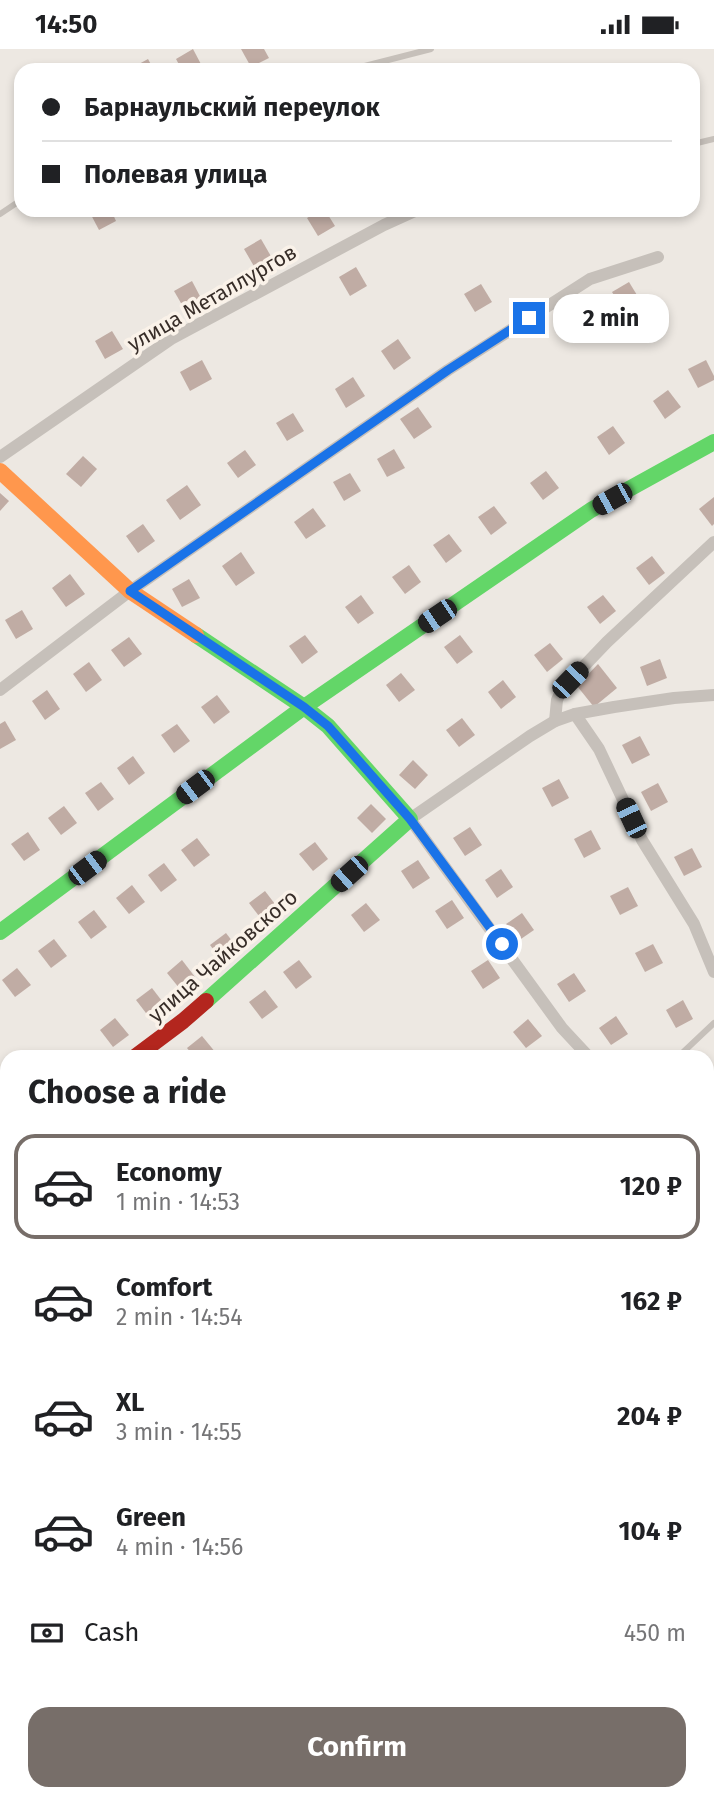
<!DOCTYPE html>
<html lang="en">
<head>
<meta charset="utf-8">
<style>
  body { margin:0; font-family:"Fira Sans",sans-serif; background:#f6f6f6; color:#202124; height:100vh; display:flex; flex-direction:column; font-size:26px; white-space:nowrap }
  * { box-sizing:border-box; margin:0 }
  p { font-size:23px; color:#757577 }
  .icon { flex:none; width:38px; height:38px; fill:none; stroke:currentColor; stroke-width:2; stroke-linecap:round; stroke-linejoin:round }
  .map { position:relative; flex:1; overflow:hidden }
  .sheet { position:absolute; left:0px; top:1001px; width:714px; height:751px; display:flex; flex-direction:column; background:#fff; border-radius:21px 21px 0 0; box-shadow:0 4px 10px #0003 }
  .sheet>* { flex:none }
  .hud { position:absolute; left:14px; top:14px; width:686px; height:154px; border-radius:21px; box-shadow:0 4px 10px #0003; display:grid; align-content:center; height:154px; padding:0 28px; background:#fff }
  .end { position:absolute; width:32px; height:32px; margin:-16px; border:9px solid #1a73e8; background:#fff; box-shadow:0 0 0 4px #fff }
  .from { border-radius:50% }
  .bubble { position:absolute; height:49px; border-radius:21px; background:#fff; box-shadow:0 4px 10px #0003; font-size:23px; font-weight:700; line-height:49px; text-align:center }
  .car { position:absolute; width:21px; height:42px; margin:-21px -10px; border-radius:9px; box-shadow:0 0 5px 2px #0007; background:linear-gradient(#222 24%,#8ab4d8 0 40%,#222 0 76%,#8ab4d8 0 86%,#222 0) }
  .hud b { display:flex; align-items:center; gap:24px; height:66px; font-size:26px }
  .hud b+b { border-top:2px solid #e0e0e0 }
  .hud i { width:18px; height:18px; background:#202124 }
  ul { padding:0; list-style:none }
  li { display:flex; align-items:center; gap:21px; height:105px; margin:0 14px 10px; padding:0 14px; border:4px solid transparent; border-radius:21px }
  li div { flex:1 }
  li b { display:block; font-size:26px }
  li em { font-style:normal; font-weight:700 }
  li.current { border-color:#776e69 }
  li>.icon { width:63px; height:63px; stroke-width:1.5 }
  h2 { padding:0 28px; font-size:32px; line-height:84px }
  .pay { display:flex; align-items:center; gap:18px; height:77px; padding:0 28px; font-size:26px }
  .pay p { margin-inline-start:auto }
  .cta { display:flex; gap:14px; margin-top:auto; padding:14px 28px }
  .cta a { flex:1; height:80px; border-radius:21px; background:#776e69; color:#fff; font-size:28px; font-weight:700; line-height:80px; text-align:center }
  .status { display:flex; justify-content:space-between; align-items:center; height:49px; padding:0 35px; background:#fff; direction:ltr }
  .status svg { height:19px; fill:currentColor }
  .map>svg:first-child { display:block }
  .building { fill:#c0aca4 }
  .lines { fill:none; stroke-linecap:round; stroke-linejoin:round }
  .lane { stroke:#c6c0ba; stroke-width:6 }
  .street { stroke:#c6c0ba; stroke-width:12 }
  .fast { stroke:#63d668; stroke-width:16 }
  .slow { stroke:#ff974d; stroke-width:16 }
  .jam { stroke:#b3261e; stroke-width:16 }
  .route { stroke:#1a73e8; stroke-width:9 }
  .labels { text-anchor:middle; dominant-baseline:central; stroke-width:7; stroke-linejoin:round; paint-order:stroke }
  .street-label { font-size:21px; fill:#372d28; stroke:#faf2e9 }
</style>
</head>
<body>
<div class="status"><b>14:50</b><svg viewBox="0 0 49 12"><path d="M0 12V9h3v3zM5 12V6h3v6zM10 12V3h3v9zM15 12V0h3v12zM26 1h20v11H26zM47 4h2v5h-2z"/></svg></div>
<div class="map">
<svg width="714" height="1751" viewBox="0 0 714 1751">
  <rect width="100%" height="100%" fill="#ede8e2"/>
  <g class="building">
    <path d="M 193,0 L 203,19 L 200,21 L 182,21 L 176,10 Z"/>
    <path d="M 241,0 L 264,0 L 269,9 L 251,18 Z"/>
    <path d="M 148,10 L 154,21 L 128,21 Z"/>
    <path d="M 91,161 L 111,161 L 116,172 L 99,181 L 89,162 Z"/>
    <path d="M 320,161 L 325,161 L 335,177 L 318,187 L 307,169 Z"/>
    <path d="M 261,190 L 272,209 L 255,219 L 244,200 Z"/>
    <path d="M 356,218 L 367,237 L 350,247 L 339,228 Z"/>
    <path d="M 192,232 L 202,251 L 185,261 L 174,242 Z"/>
    <path d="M 629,233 L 640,251 L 623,261 L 612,243 Z"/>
    <path d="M 481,235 L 492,253 L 475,263 L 464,245 Z"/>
    <path d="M 112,282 L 123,300 L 105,310 L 95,292 Z"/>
    <path d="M 398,290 L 411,309 L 394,321 L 381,302 Z"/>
    <path d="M 202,311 L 212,330 L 190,342 L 180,323 Z"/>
    <path d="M 706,311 L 714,327 L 714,331 L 698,339 L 688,320 Z"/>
    <path d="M 353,328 L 365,347 L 346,359 L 335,340 Z"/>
    <path d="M 668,341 L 681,358 L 665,370 L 653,352 Z"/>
    <path d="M 418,358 L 432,378 L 414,390 L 400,370 Z"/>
    <path d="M 293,364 L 304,382 L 287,392 L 276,374 Z"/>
    <path d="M 613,377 L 625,394 L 609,406 L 597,388 Z"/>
    <path d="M 394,400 L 405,419 L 387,428 L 377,410 Z"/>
    <path d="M 245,401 L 256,416 L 238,429 L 227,414 Z"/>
    <path d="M 83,407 L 97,420 L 81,438 L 66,425 Z"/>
    <path d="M 546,422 L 559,439 L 543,451 L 530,434 Z"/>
    <path d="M 350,424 L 361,442 L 344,452 L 333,433 Z"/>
    <path d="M 187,436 L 201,456 L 180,471 L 166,451 Z"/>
    <path d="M 0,444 L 9,452 L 0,462 Z"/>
    <path d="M 714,448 L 714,475 L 712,477 L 699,460 Z"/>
    <path d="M 494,457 L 507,474 L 491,486 L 478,468 Z"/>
    <path d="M 313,459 L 326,477 L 306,490 L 294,473 Z"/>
    <path d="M 143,475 L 155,492 L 138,504 L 126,487 Z"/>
    <path d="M 449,485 L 462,502 L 446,514 L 433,496 Z"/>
    <path d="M 241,503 L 255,524 L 236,537 L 222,517 Z"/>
    <path d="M 652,507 L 665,524 L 649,536 L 636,519 Z"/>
    <path d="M 409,516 L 421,533 L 405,545 L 392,528 Z"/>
    <path d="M 70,525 L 85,545 L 66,558 L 52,539 Z"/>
    <path d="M 189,530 L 200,549 L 182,558 L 172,540 Z"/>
    <path d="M 361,546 L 374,564 L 358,575 L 345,558 Z"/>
    <path d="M 603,546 L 616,562 L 600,575 L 587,558 Z"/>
    <path d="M 22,561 L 33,580 L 16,590 L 5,571 Z"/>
    <path d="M 305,586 L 318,603 L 302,615 L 289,597 Z"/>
    <path d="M 460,586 L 473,603 L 457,615 L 444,598 Z"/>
    <path d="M 129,588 L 142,605 L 124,618 L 111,601 Z"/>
    <path d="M 550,594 L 563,610 L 547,623 L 534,606 Z"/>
    <path d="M 660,610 L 667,629 L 647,637 L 640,618 Z"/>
    <path d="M 89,613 L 102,631 L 86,643 L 73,625 Z"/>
    <path d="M 598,615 L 617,639 L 594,658 L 577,637 Z"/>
    <path d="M 401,624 L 415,641 L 399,653 L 386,636 Z"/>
    <path d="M 503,631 L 516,648 L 501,660 L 488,643 Z"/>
    <path d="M 47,641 L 60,660 L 45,671 L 32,652 Z"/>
    <path d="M 217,646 L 230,663 L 214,675 L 201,658 Z"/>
    <path d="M 462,669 L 475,686 L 459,698 L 446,681 Z"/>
    <path d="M 5,672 L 16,691 L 0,700 L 0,675 Z"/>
    <path d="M 177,675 L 190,692 L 174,704 L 161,686 Z"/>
    <path d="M 640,687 L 650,706 L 632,715 L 622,696 Z"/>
    <path d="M 133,707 L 145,724 L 129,736 L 117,719 Z"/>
    <path d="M 413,711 L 428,726 L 415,740 L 399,726 Z"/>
    <path d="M 559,730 L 569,749 L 552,758 L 542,739 Z"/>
    <path d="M 101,733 L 114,750 L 98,762 L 85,744 Z"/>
    <path d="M 658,734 L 668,753 L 651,762 L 641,743 Z"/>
    <path d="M 371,755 L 386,770 L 372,784 L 357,769 Z"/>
    <path d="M 64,757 L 77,774 L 61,786 L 48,769 Z"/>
    <path d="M 470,778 L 482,796 L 465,807 L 453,789 Z"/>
    <path d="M 591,781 L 601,800 L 584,809 L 574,790 Z"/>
    <path d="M 28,783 L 40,801 L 24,812 L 11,795 Z"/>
    <path d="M 197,789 L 210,806 L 194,818 L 181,801 Z"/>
    <path d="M 315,793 L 328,810 L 313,822 L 299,805 Z"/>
    <path d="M 692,799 L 702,818 L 684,827 L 674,808 Z"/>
    <path d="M 418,811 L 430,829 L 413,840 L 401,822 Z"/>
    <path d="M 164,814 L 177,831 L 161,843 L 148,826 Z"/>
    <path d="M 501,820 L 513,838 L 497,849 L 485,831 Z"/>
    <path d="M 132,836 L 145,853 L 129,865 L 116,849 Z"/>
    <path d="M 628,838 L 638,857 L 620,866 L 610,847 Z"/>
    <path d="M 265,842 L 278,859 L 262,871 L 249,854 Z"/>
    <path d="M 452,851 L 464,869 L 447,880 L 435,862 Z"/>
    <path d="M 366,854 L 380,871 L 364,883 L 351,866 Z"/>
    <path d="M 94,861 L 107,878 L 91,890 L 78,873 Z"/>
    <path d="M 522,864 L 534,881 L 518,892 L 506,875 Z"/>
    <path d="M 226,884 L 239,901 L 223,913 L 210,896 Z"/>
    <path d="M 54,890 L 67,907 L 51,919 L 38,902 Z"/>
    <path d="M 653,895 L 663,914 L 645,923 L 635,904 Z"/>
    <path d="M 182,911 L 195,928 L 180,940 L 167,924 Z"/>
    <path d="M 299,911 L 312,928 L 296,940 L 283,923 Z"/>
    <path d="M 488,911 L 500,929 L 483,940 L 471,922 Z"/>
    <path d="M 17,919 L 31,936 L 15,948 L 2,931 Z"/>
    <path d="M 574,924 L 586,942 L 569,953 L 557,935 Z"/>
    <path d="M 152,939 L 165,956 L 149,968 L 136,951 Z"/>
    <path d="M 265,941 L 278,958 L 262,970 L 249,953 Z"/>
    <path d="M 683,951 L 693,970 L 676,979 L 666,961 Z"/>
    <path d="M 616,967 L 628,985 L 611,996 L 599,979 Z"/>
    <path d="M 115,969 L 129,986 L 113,998 L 100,981 Z"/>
    <path d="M 528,970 L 542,987 L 526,999 L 513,983 Z"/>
    <path d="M 202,987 L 216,1004 L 210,1008 L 194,1008 L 187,999 Z"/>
    <path d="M 2,1143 L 7,1150 L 7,1166 L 0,1172 L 0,1145 Z"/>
    <path d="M 707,1154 L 714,1164 L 714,1174 L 707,1178 Z"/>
    <path d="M 0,1247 L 7,1256 L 7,1260 L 0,1266 Z"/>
    <path d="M 714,1560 L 714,1591 L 707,1582 L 707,1565 Z"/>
    <path d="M 6,1645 L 7,1645 L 7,1701 L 0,1700 L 0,1678 Z"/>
  </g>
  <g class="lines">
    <g class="lane">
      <path d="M 349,21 L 431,0"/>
      <path d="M 693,95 L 714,90"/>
      <path d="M 0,165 L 21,151"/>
      <path d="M 678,1008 L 714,974"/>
      <path d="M 0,1621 L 7,1617"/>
      <path d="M 644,1745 L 648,1751"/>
    </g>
    <g class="street">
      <path d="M 0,408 L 171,290 L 384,176 L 417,161"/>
      <path d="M 0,641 L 130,542 L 448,321 L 590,230 L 658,208"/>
      <path d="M 575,665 L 599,700 L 642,791 L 694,875 L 714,923"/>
      <path d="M 555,672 L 557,651 L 562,640 L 607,593 L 714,493"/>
      <path d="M 589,1008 L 562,979 L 410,770 L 530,687 L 555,672 L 575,665 L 614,658 L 674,649 L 714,646"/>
      <path d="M 707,1134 L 714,1142"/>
      <path d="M 707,1198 L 714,1193"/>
      <path d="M 707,1525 L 714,1520"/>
      <path d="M 0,1558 L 7,1568"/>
      <path d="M 149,1750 L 167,1745"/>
    </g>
    <g class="fast">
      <path d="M 196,586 L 304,658 L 328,677 L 410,770 L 206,952"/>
      <path d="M 0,883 L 304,658 L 591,461 L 714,393"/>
      <path d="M 0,1109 L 7,1104"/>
      <path d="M 147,1745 L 149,1751"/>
    </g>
    <path class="slow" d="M 0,422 L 130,542 L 196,586"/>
    <g class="jam">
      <path d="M 135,1008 L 183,972 L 206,952"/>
      <path d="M 0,1332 L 7,1341"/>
    </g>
  </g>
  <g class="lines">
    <path class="route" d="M 502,895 L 410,770 L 328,677 L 304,658 L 130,542 L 448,321 L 529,269"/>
  </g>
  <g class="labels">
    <g class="street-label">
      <text transform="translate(212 249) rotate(-30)">улица Металлургов</text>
      <text transform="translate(223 907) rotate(-41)">улица Чайковского</text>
    </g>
  </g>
</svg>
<i class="end from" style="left:502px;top:895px"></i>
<i class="end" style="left:529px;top:269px"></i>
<div class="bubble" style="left:553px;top:245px;width:116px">2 min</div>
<i class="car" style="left:612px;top:450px;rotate:241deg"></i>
<i class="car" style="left:437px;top:567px;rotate:236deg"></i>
<i class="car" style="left:570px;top:631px;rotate:44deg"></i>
<i class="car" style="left:195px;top:738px;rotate:233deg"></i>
<i class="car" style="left:631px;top:769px;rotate:335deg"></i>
<i class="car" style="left:87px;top:819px;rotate:53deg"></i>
<i class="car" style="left:349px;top:825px;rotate:228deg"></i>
<div class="hud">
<b><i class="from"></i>Барнаульский переулок</b>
<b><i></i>Полевая улица</b>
</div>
<section class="sheet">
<h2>Choose a ride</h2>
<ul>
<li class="current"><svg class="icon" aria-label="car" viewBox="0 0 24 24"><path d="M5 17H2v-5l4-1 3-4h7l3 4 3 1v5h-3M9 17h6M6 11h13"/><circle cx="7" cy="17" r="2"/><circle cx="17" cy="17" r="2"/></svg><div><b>Economy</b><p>1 min · 14:53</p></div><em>120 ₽</em></li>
<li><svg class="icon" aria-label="car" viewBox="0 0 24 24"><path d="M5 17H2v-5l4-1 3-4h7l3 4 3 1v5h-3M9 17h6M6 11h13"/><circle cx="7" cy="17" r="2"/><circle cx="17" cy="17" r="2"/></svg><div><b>Comfort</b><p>2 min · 14:54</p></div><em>162 ₽</em></li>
<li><svg class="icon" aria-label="car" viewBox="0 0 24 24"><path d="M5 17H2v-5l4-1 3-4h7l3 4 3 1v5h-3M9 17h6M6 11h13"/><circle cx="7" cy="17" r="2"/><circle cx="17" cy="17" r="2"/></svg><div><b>XL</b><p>3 min · 14:55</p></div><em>204 ₽</em></li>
<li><svg class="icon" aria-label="car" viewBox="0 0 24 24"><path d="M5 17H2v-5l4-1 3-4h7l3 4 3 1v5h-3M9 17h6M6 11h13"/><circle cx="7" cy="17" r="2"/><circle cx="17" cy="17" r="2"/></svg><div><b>Green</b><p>4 min · 14:56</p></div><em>104 ₽</em></li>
</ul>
<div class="pay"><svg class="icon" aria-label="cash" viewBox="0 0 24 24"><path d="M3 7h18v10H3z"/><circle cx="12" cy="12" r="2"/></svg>Cash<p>450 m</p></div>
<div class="cta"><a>Confirm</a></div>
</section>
</div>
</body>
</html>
